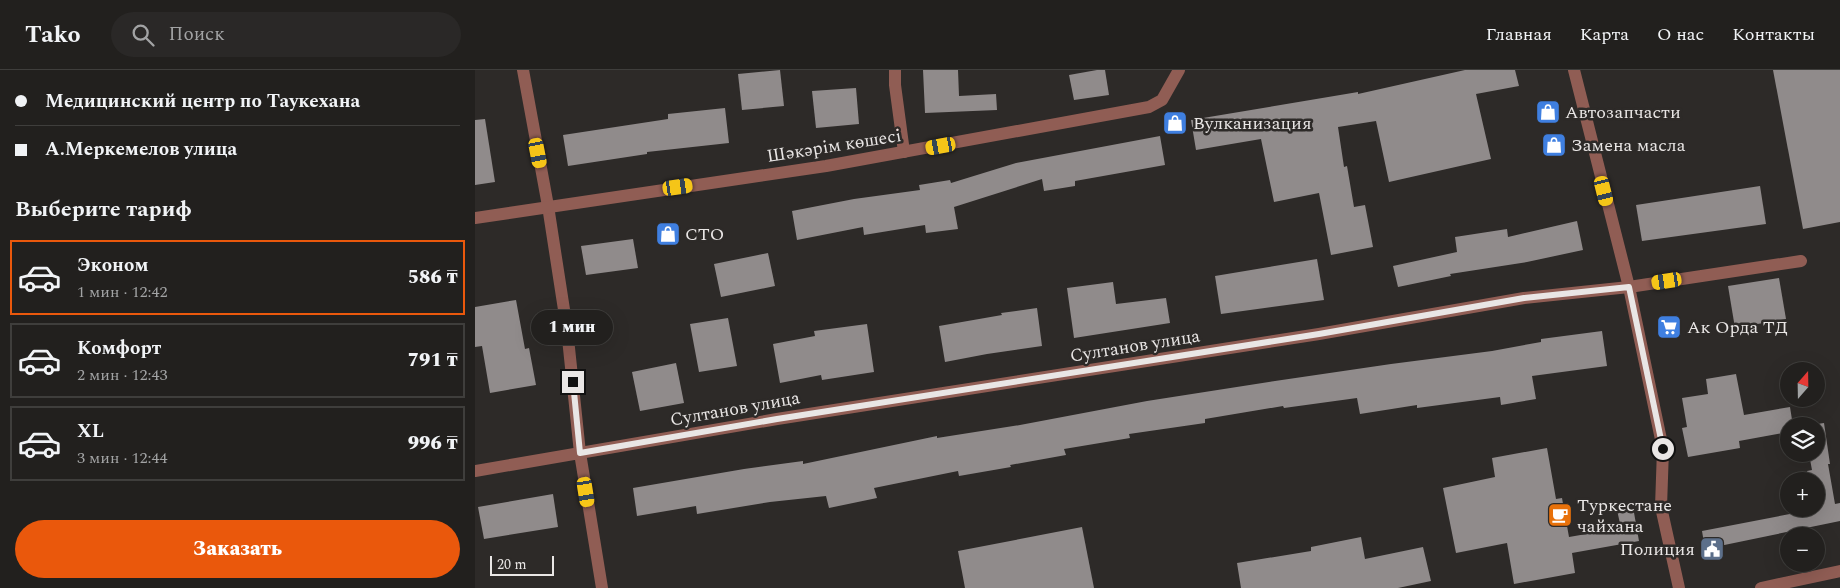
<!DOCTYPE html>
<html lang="ru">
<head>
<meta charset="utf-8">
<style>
  body { margin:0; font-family:Spectral,serif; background:#2a2827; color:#f1f3f6; height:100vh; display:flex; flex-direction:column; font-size:19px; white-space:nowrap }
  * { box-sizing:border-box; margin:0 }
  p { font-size:16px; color:#a2a3a4 }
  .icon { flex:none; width:28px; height:28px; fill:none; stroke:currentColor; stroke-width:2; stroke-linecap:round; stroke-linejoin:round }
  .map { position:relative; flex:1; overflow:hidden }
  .drawer { display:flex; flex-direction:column; background:#22201e; width:475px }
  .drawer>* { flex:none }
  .banner { display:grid; align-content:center; height:110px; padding:0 15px; background:#22201e }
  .needle { width:32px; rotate:20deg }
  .controls { position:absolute; left:1305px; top:292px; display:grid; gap:10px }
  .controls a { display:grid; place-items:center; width:45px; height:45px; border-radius:50%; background:#22201e; box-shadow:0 5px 20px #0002,0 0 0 1px #3f3e3c; font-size:25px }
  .scale { position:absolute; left:15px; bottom:12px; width:64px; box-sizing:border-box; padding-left:5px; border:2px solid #e9e6e5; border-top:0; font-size:14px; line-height:18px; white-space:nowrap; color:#e9e6e5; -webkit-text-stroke:4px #2d2a28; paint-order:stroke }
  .end { position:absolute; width:22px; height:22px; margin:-11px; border:6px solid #e9e6e5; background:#111; box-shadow:0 0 0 2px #111 }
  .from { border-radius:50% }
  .bubble { position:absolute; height:35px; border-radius:18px; background:#22201e; box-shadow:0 5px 20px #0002,0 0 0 1px #3f3e3c; font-size:16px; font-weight:800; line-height:35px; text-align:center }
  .car { position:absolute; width:15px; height:30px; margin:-15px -8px; border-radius:6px; box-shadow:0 0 4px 1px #0007; background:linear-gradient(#f5c518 24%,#345 0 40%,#f5c518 0 76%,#345 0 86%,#f5c518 0) }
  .banner b { display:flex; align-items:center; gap:18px; height:48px; font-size:19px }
  .banner b+b { border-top:1px solid #3f3e3c }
  .banner i { width:12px; height:12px; background:#f1f3f6 }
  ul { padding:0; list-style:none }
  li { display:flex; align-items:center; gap:15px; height:75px; margin:0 10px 8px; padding:0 5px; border:2px solid #3f3e3c; border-radius:0px }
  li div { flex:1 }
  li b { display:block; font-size:19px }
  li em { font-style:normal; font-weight:800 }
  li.active { border-color:#ea580c }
  li>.icon { width:45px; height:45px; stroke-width:1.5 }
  h2 { padding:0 15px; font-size:22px; line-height:60px }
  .button { display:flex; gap:10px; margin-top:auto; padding:10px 15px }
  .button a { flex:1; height:58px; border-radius:30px; background:#ea580c; color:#fff; font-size:20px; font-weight:800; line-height:58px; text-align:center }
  header { display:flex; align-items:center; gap:30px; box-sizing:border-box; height:70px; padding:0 25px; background:#22201e; border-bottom:1px solid #3f3e3c }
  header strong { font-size:24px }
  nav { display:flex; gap:28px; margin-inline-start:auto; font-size:18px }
  .search { width:350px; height:45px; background:#2a2827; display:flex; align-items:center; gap:12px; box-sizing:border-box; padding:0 18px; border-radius:28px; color:#a2a3a4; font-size:19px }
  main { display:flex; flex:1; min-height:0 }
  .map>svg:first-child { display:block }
  .building { fill:#908b8b }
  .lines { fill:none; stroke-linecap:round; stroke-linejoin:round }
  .minor { stroke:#905d54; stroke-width:12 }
  .route { stroke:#e9e6e5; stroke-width:6 }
  .labels { text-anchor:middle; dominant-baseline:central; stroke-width:5; stroke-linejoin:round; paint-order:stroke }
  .poi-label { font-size:18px; fill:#e9e6e5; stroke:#2d2a28; text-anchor:start }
  .street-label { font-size:18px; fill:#e9e6e5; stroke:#2d2a28 }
</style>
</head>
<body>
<header>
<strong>Tako</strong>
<div class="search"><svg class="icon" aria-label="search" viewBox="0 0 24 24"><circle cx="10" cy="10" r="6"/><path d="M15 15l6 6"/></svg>Поиск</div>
<nav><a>Главная</a><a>Карта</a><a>О нас</a><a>Контакты</a></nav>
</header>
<main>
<section class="drawer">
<div class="banner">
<b><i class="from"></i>Медицинский центр по Таукехана</b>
<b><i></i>А.Меркемелов улица</b>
</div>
<h2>Выберите тариф</h2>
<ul>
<li class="active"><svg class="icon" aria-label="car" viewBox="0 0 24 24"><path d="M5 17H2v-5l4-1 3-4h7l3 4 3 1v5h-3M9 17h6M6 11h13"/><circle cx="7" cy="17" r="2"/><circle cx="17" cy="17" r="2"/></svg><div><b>Эконом</b><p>1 мин · 12:42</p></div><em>586 ₸</em></li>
<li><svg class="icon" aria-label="car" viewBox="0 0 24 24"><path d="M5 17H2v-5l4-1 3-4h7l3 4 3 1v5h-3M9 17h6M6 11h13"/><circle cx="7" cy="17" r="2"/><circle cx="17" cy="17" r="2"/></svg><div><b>Комфорт</b><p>2 мин · 12:43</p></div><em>791 ₸</em></li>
<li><svg class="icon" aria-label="car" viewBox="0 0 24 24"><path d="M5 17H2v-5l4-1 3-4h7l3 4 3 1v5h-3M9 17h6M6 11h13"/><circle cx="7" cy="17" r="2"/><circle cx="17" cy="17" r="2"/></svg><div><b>XL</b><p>3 мин · 12:44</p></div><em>996 ₸</em></li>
</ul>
<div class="button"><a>Заказать</a></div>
</section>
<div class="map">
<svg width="1365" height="518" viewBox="0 0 1365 518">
  <rect width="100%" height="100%" fill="#2d2a28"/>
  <g class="building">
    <path d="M 305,0 L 309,36 L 267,40 L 263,4 Z"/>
    <path d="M 448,0 L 483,0 L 484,26 L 521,24 L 522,40 L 450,43 Z"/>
    <path d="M 622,0 L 630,0 L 634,25 L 599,30 L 594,5 Z"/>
    <path d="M 990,0 L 1040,0 L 1044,16 L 1001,24 L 1016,89 L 914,112 L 901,51 L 863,57 L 869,97 L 872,96 L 879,137 L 890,135 L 898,177 L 856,185 L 844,123 L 799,132 L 786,69 L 721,80 L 716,50 L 883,22 L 883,24 Z"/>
    <path d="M 1298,0 L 1365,0 L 1365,152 L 1328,159 Z"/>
    <path d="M 381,18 L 384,54 L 341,58 L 337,21 Z"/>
    <path d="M 250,38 L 254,73 L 172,82 L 172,84 L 93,96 L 88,65 L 193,49 L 193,44 Z"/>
    <path d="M 10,49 L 20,112 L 0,115 L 0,50 Z"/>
    <path d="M 685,66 L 690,95 L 600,111 L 600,116 L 569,121 L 567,109 L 479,137 L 483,159 L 451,163 L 450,155 L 389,165 L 388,157 L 322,170 L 317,141 L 379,129 L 445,120 L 444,115 L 475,110 L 476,113 L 541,93 Z"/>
    <path d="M 1285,116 L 1291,154 L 1167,171 L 1161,135 Z"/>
    <path d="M 1102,151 L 1108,180 L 1052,192 L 975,204 L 976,206 L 923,217 L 918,196 L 982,182 L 980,167 L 1032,159 L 1033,167 Z"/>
    <path d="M 158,169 L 163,198 L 111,205 L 106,176 Z"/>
    <path d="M 293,183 L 300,216 L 246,227 L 239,194 Z"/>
    <path d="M 842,189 L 849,230 L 746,244 L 740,206 Z"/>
    <path d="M 1304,208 L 1311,249 L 1260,258 L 1253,216 Z"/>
    <path d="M 638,212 L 641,234 L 691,228 L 695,253 L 599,268 L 592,218 Z"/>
    <path d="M 41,230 L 50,279 L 54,278 L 61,315 L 15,323 L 7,276 L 0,277 L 0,237 Z"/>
    <path d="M 562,238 L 567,276 L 512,284 L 470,292 L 464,256 L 527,245 L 526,243 Z"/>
    <path d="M 253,248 L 262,296 L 224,302 L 215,254 Z"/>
    <path d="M 392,254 L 399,302 L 347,310 L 346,305 L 305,313 L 298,274 L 340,266 L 339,261 Z"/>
    <path d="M 1127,261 L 1132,296 L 1057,306 L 1061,329 L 1026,335 L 1025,327 L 942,338 L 942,335 L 885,344 L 882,328 L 809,338 L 808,336 L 730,349 L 730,353 L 654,364 L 655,368 L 589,379 L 591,385 L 535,395 L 536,397 L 484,406 L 483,401 L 399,418 L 402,428 L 354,438 L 351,426 L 295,432 L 222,444 L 221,436 L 162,446 L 158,418 L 269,399 L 328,391 L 328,394 L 462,366 L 462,368 L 545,355 L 672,331 L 800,311 L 916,294 L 1017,281 L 1066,272 L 1066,269 Z"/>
    <path d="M 201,293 L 209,333 L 165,341 L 157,302 Z"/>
    <path d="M 1261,304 L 1269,345 L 1315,337 L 1318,356 L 1314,356 L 1314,362 L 1264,371 L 1265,378 L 1213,387 L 1207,358 L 1212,357 L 1207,328 L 1233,324 L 1231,309 Z"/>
    <path d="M 1349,353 L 1355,394 L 1353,394 L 1360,434 L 1365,433 L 1365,451 L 1230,479 L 1227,461 L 1341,439 L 1341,411 L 1333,411 L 1332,401 L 1337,400 L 1334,384 L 1341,384 L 1341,356 L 1329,356 Z"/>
    <path d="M 1072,378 L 1081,429 L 1087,428 L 1094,467 L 1146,458 L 1142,440 L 1158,437 L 1164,471 L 1097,483 L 1100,503 L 1039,514 L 1032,473 L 981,483 L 968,418 L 1020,407 L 1017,388 Z"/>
    <path d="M 78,424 L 83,457 L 9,469 L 3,437 Z"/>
    <path d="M 607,457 L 619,518 L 490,518 L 483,481 Z"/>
    <path d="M 886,467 L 890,489 L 948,477 L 956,511 L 923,518 L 766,518 L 762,493 L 836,481 L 836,477 Z"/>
  </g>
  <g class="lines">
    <g class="minor">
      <path d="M 48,0 L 73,136 L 92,259 L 105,383 L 127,518"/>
      <path d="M 420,0 L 420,15 L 429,82"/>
      <path d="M 1099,0 L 1154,217 L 1188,379 L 1186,437 L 1204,518"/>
      <path d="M 0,148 L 351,96 L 674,37 L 687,30 L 704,0"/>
      <path d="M 0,401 L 302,349 L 844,264 L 1049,228 L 1154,217 L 1326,191"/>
      <path d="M 1286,518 L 1365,501"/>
    </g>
  </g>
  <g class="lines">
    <path class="route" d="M 98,312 L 105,383 L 302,349 L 844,264 L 1049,228 L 1154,217 L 1188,379"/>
  </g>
  <defs>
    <symbol id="shop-square" viewBox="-11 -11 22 22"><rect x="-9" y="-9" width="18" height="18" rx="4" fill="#3f7fe0" stroke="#2d2a28"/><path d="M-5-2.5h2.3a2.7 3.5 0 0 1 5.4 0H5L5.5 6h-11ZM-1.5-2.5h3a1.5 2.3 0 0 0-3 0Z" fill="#fff"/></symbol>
    <symbol id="supermarket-square" viewBox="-11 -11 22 22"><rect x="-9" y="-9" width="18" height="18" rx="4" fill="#3f7fe0" stroke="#2d2a28"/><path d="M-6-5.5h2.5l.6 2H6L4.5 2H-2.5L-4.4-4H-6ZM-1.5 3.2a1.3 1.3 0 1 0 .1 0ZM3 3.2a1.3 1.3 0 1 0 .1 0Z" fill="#fff"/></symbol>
    <symbol id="cafe-square" viewBox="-11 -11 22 22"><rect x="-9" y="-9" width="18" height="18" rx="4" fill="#e8710a" stroke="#2d2a28"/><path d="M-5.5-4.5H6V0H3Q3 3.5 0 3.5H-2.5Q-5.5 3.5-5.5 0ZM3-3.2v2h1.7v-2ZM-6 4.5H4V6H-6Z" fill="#fff"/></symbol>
    <symbol id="civic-square" viewBox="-11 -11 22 22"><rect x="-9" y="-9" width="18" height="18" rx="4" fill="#5c6f8a" stroke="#2d2a28"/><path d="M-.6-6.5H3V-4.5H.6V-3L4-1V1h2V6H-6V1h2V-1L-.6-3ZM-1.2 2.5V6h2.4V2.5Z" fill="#fff"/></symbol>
  </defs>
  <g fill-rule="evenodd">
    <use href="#shop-square" x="1059" y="28" width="28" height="28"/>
    <use href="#shop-square" x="686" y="39" width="28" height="28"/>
    <use href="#shop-square" x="1065" y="61" width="28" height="28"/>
    <use href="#shop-square" x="179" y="150" width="28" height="28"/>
    <use href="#supermarket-square" x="1180" y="243" width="28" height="28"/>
    <use href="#cafe-square" x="1071" y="431" width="28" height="28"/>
    <use href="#civic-square" x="1223" y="465" width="28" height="28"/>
  </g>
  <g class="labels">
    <g class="poi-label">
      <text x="1090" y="42">Автозапчасти</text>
      <text x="718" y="53">Вулканизация</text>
      <text x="1096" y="75">Замена масла</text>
      <text x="210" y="164">СТО</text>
      <text x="1212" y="257">Ак Орда ТД</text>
      <text x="1102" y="435">Туркестане<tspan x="1102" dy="21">чайхана</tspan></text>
      <text x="1220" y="479" text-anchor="end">Полиция</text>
    </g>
    <g class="street-label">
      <text transform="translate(359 76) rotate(-9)">Шәкәрім көшесі</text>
      <text transform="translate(660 276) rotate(-9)">Султанов улица</text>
      <text transform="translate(260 339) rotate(-10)">Султанов улица</text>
    </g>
  </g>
</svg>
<div class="controls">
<a><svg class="needle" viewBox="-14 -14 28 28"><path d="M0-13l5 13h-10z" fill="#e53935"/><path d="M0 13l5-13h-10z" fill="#a2a3a4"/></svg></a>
<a><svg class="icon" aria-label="layers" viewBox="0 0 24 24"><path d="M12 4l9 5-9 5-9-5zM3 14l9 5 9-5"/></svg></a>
<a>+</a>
<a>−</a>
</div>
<div class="scale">20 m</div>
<i class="end from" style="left:1188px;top:379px"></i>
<i class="end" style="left:98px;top:312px"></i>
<div class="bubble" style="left:56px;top:240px;width:82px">1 мин</div>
<i class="car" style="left:466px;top:76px;rotate:260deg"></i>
<i class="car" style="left:63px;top:83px;rotate:169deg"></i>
<i class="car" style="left:203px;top:117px;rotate:82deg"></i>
<i class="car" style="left:1129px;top:121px;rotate:166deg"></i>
<i class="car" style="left:1192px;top:211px;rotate:261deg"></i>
<i class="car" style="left:111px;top:422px;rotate:171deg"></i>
</div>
</main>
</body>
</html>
